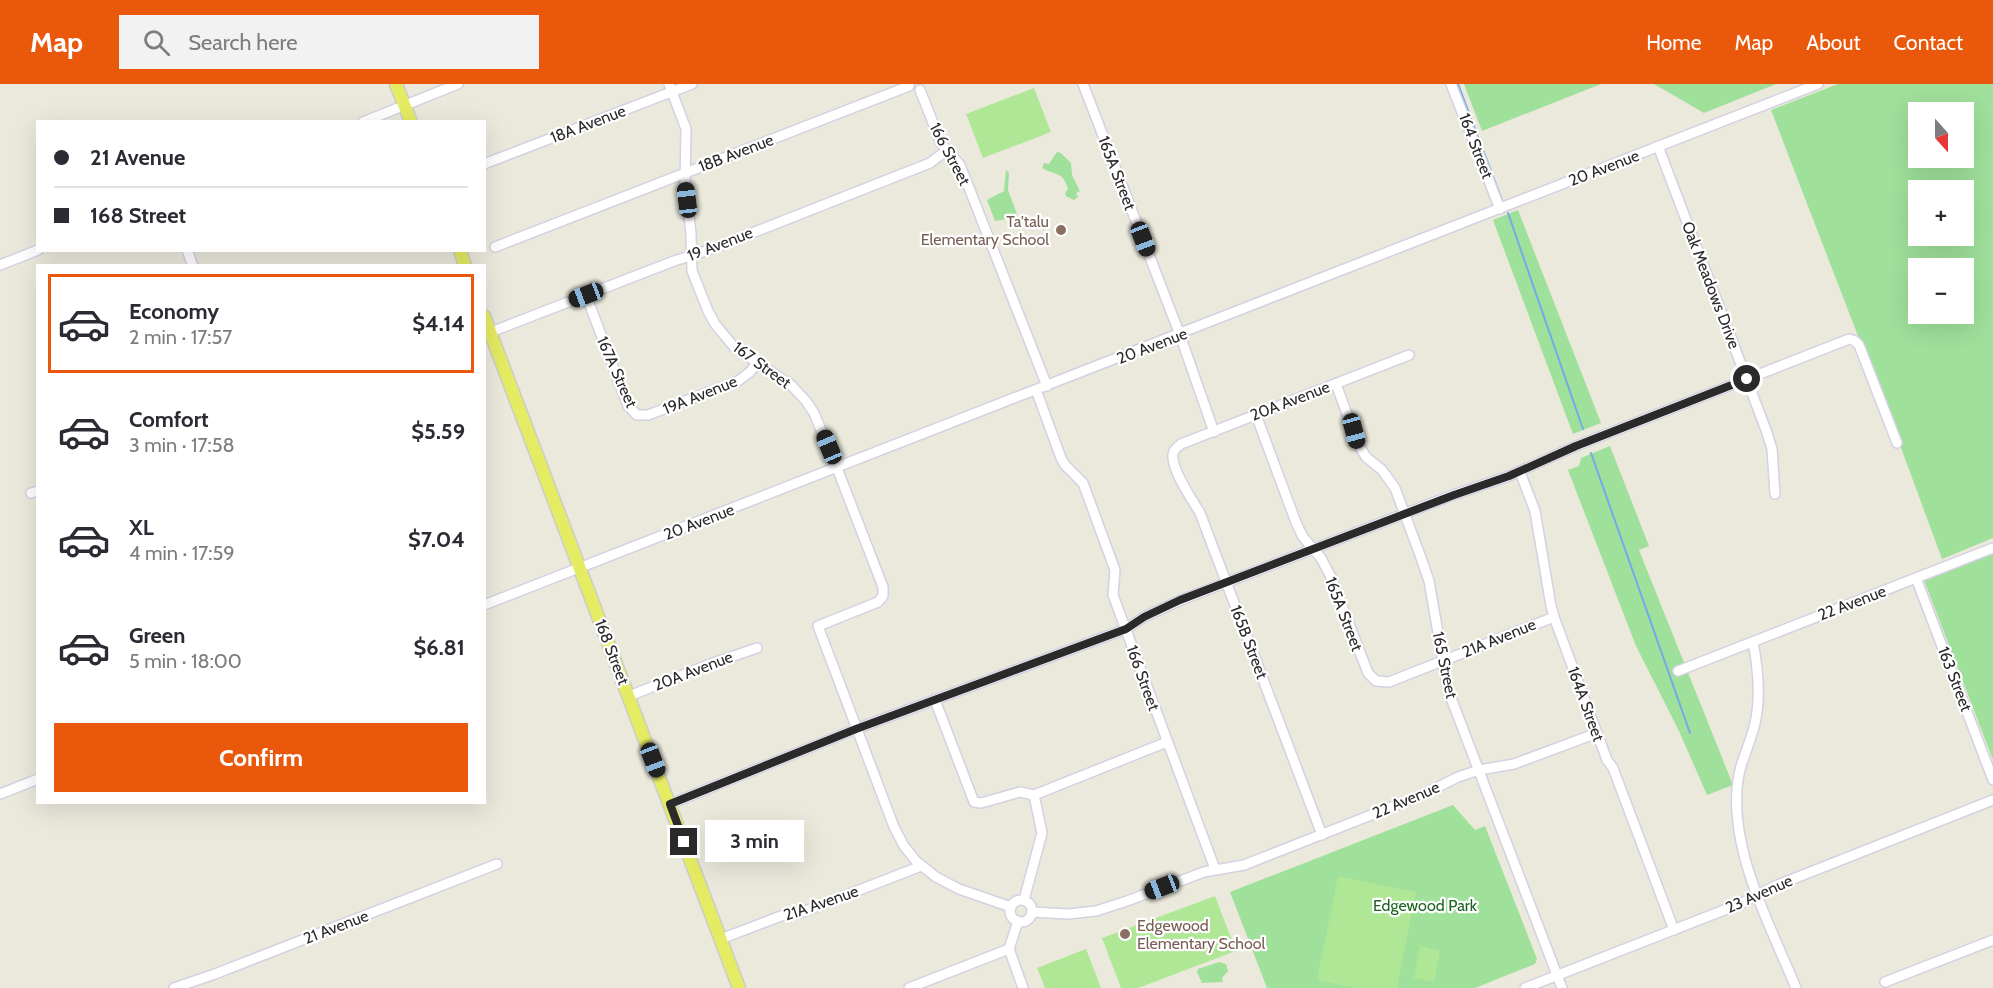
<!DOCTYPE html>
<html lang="en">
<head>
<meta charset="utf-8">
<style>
  body { margin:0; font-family:Cabin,sans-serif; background:#f2f2f3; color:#2b2b33; height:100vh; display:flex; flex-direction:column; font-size:22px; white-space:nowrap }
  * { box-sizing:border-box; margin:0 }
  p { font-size:20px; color:#7c7c81 }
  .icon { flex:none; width:33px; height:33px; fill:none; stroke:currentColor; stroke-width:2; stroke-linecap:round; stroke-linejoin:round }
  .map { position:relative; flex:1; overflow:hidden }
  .drawer { position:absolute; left:36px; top:180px; width:450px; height:540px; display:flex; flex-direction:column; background:#fff; border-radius:0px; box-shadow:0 6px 24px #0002 }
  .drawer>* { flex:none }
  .guide { position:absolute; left:36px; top:36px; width:450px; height:132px; border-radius:0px; box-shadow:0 6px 24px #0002; display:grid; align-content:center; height:132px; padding:0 18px; background:#fff }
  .needle { width:39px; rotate:159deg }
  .buttons { position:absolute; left:1908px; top:18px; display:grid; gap:12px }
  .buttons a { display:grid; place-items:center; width:66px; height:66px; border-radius:0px; background:#fff; box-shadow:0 6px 24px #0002; font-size:30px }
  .end { position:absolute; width:27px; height:27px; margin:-14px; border:8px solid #2a2a2a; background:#fff; box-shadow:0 0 0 3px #fff }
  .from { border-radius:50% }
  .bubble { position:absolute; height:42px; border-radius:0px; background:#fff; box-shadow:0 6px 24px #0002; font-size:20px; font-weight:700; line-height:42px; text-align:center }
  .car { position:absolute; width:18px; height:36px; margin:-18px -9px; border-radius:8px; box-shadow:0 0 4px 2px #0007; background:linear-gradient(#222 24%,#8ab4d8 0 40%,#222 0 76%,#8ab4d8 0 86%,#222 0) }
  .guide b { display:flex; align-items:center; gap:21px; height:57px; font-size:22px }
  .guide b+b { border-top:2px solid #e1e1e2 }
  .guide i { width:15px; height:15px; background:#2b2b33 }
  ul { padding:10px 0 0; list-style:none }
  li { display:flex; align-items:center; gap:18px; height:99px; margin:0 12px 9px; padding:0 6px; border:3px solid transparent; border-radius:0px }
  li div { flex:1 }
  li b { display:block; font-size:22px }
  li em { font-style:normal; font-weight:700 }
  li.selected { border-color:#ea580c }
  li>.icon { width:54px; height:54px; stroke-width:1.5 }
  .cta { display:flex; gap:12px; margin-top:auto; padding:12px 18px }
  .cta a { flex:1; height:69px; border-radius:0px; background:#ea580c; color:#fff; font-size:24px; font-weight:700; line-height:69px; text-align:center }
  header { display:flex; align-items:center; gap:36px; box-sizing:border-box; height:84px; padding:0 30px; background:#ea580c; color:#fff }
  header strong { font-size:28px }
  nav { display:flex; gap:33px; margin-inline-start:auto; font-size:21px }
  .search { width:420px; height:54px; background:#f2f2f3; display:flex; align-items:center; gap:15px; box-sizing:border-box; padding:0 21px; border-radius:0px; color:#7c7c81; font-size:22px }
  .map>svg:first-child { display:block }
  .green { fill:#9fe09b; fill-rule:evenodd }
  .pitch { fill:#afe797 }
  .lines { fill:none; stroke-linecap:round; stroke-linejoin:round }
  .stream { stroke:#73aae9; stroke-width:2 }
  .minor-casing { stroke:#d3d1e2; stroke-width:12 }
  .major-casing { stroke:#ccc; stroke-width:15 }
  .minor { stroke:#fff; stroke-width:9 }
  .major { stroke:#e5eb62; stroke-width:12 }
  .route { stroke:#2a2a2a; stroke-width:8 }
  .education-dot { fill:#8d6e63; stroke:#fff; stroke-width:2 }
  .labels { text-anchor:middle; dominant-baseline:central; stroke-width:4.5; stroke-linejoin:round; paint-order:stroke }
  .street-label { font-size:16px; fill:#2a2a2a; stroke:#fff }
  .education-label { font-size:16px; fill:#785e54; stroke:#fff; text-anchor:end }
  .park-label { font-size:16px; fill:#1d6421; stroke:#fff }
</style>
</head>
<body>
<header>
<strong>Map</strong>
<div class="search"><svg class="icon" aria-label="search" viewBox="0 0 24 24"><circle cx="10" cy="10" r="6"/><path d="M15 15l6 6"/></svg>Search here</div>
<nav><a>Home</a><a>Map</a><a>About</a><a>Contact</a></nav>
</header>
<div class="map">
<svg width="1993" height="904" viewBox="0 0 1993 904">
  <rect width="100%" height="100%" fill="#ebe9dc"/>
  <g class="green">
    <path d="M 1464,0 L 1601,0 L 1482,47 Z"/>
    <path d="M 1654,0 L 1776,0 L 1704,29 Z"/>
    <path d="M 1838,0 L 1993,0 L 1993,454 L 1942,475 L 1900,361 L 1771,26 ZM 1918,28 L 1964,28 L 1964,74 L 1918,74 ZM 1918,106 L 1964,106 L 1964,152 L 1918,152 ZM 1918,184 L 1964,184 L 1964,230 L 1918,230 Z"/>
    <path d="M 1057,68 L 1061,69 L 1071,79 L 1072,91 L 1080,107 L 1076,109 L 1078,113 L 1074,116 L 1066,112 L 1065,109 L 1068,105 C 1063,87 1056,92 1042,84 L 1044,79 L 1049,80 Z"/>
    <path d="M 1006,86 L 1009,89 L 1008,106 L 1017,130 L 1007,135 L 995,137 L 987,116 L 1004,107 Z"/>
    <path d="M 1518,126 L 1601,339 L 1573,350 L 1493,136 Z"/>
    <path d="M 1610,362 L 1649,462 L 1639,466 L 1733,701 L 1707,711 L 1679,647 L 1636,562 L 1568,386 L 1579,382 L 1581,374 Z"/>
    <path d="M 1993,470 L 1993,676 L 1924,496 Z"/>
    <path d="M 1453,721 L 1475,746 L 1485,742 L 1537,875 L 1535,880 L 1475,904 L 1267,904 L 1230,808 Z"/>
    <path d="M 1219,878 L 1226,880 L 1228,887 L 1222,894 L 1223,898 L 1202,899 L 1197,888 L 1198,885 Z"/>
  </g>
  <g class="pitch">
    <path d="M 1034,4 L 1051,48 L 983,74 L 966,30 Z"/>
    <path d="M 1338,792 L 1416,808 L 1397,904 L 1354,904 L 1317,896 Z"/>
    <path d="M 1215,812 L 1236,867 L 1138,904 L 1121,904 L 1102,854 Z"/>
    <path d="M 1420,862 L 1440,867 L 1434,898 L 1414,894 Z"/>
    <path d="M 1086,865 L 1101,904 L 1045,904 L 1037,884 Z"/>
  </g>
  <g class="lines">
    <g class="stream">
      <path d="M 1458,0 L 1502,116"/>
      <path d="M 1508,129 L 1583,345"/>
      <path d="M 1591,369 L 1690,649"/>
    </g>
    <defs>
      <g id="minor">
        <path d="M 669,0 L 686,45 L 685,100 L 691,149 L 692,187 L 708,227 L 715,240 L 734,263 L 791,301 L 806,317 L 814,329 L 837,384 L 883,503 L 883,512 L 878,518 L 818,542 L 894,743 L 904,762 L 916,777 L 936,793 L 959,805 L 1011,823"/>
        <path d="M 1083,0 L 1180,251 L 1214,348"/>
        <path d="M 1451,0 L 1500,125"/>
        <path d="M 920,6 L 941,59 L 960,81 L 1047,302"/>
        <path d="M 363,38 L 458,0"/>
        <path d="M 1658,62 L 1766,346 L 1772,365 L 1775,410"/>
        <path d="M 484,80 L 692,0"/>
        <path d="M 495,163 L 909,2"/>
        <path d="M 187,166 L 193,182"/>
        <path d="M 0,181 L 38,166"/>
        <path d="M 586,211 L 628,322 L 637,331 L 648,331 L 738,297 L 750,288 L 757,279"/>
        <path d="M 491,248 L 674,177 L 709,166 L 930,79 L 947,66"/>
        <path d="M 1336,300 L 1358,360 L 1366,373 L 1382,386 L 1395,404 L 1420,471 L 1429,497 L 1448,606 L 1562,904"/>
        <path d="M 1036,306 L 1061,374 L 1065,381 L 1083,399 L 1115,486 L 1113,511 L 1215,785"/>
        <path d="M 1256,331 L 1297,441 L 1303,453 L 1321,474 L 1331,493 L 1368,589 L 1376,597 L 1389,598 L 1554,533"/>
        <path d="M 1520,388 L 1535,427 L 1551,522 L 1554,533 L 1607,676 L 1613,684 L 1674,846"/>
        <path d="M 31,409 L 38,407"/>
        <path d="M 1916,494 L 1993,696"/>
        <path d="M 484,521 L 1818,0"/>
        <path d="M 1753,558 C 1758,584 1761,613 1755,639 C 1750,662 1738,681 1737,705 C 1732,772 1771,843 1796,904"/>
        <path d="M 1678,587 L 1993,464"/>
        <path d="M 629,612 L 713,579 L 757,564"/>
        <path d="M 935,616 L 974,718 L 981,719 L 1020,708 L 1034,711 L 1042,749 L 1024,816"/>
        <path d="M 0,710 L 38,695"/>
        <path d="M 1034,711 L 1167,658"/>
        <path d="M 670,720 L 856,645 L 1126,545 L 1144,533 L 1181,516 L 1453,411 L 1509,392 L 1576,362 L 1849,255 L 1855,257 L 1859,261 L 1897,359"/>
        <path d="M 1322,751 L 1200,429 C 1193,417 1167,380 1174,367 C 1176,364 1179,362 1181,360 L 1409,271"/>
        <circle cx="1021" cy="827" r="11"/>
        <path d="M 1032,828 L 1068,830 L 1096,827 L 1127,817 L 1204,788 L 1244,781 L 1422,711 L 1458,693 L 1479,686 L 1514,680 L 1597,649"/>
        <path d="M 1018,837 L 1009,865 L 1023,904"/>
        <path d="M 721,855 L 781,832 L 803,828 L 921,782"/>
        <path d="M 1885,898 L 1993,856"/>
        <path d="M 174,904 L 215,890 L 497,780"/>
        <path d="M 909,904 L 1009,865"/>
        <path d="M 1525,904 L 1742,819 L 1775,802 L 1993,716"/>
      </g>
      <g id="major">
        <path d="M 396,0 L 411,38"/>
        <path d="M 460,166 L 465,182"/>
        <path d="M 484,232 L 739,904"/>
      </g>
    </defs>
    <use href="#minor" class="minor-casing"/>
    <use href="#major" class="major-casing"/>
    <use href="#minor" class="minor"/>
    <use href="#major" class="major"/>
  </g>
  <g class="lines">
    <path class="route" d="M 684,758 L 670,720 L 856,645 L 1126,545 L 1144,533 L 1180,516 L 1454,411 L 1509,392 L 1576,362 L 1747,295"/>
  </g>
  <g class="education-dot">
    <circle cx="1061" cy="146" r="6"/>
    <circle cx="1125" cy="850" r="6"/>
  </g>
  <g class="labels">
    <g class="street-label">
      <text transform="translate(588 40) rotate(-21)">18A Avenue</text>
      <text transform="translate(1476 62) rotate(69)">164 Street</text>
      <text transform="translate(736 69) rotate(-21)">18B Avenue</text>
      <text transform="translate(950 70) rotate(62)">166 Street</text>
      <text transform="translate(1604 84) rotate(-21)">20 Avenue</text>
      <text transform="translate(1117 89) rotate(69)">165A Street</text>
      <text transform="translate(720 160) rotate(-21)">19 Avenue</text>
      <text transform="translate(1711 201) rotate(69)">Oak Meadows Drive</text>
      <text transform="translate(1152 262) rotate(-21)">20 Avenue</text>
      <text transform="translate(762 281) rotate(36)">167 Street</text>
      <text transform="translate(617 288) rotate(66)">167A Street</text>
      <text transform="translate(700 311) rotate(-22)">19A Avenue</text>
      <text transform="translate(1290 317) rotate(-21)">20A Avenue</text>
      <text transform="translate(699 438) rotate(-21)">20 Avenue</text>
      <text transform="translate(1852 519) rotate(-21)">22 Avenue</text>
      <text transform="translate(1344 530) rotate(69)">165A Street</text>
      <text transform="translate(1499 554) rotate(-22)">21A Avenue</text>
      <text transform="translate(1249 558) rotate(69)">165B Street</text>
      <text transform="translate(612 568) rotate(69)">168 Street</text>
      <text transform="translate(1445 581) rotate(78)">165 Street</text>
      <text transform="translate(693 587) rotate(-21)">20A Avenue</text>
      <text transform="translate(1143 594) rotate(70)">166 Street</text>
      <text transform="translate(1955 595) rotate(69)">163 Street</text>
      <text transform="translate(1586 620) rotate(70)">164A Street</text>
      <text transform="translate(1406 716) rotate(-23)">22 Avenue</text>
      <text transform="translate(1759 810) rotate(-24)">23 Avenue</text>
      <text transform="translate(821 819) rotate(-19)">21A Avenue</text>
      <text transform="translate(336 843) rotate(-21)">21 Avenue</text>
    </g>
    <g class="education-label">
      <text x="1049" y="137">Ta'talu<tspan x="1049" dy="18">Elementary School</tspan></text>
      <text x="1137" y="841" text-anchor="start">Edgewood<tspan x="1137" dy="18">Elementary School</tspan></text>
    </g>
    <g class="park-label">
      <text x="1425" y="821">Edgewood Park</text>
    </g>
  </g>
</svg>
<div class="buttons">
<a><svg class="needle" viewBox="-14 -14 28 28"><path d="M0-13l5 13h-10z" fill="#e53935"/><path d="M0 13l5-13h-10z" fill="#7c7c81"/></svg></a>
<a>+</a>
<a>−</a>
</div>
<i class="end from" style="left:1747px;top:295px"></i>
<i class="end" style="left:684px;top:758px"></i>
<div class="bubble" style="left:705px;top:736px;width:99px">3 min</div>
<i class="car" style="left:687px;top:116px;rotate:353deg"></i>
<i class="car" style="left:1143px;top:155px;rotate:159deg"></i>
<i class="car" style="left:586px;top:211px;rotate:249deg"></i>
<i class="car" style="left:1354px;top:347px;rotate:165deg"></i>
<i class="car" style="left:829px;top:363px;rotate:337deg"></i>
<i class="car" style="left:653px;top:676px;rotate:159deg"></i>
<i class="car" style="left:1162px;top:803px;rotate:249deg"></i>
<div class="guide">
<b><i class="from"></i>21 Avenue</b>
<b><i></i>168 Street</b>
</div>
<section class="drawer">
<ul>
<li class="selected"><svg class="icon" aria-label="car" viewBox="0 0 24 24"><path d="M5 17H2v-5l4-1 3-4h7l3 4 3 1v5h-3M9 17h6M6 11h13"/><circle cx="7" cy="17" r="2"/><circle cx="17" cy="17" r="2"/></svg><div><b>Economy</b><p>2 min · 17:57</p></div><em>$4.14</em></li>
<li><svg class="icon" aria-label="car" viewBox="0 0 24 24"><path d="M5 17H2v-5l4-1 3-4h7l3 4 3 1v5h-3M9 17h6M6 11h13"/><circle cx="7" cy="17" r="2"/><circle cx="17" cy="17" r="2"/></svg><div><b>Comfort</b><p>3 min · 17:58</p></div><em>$5.59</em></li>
<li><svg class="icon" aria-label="car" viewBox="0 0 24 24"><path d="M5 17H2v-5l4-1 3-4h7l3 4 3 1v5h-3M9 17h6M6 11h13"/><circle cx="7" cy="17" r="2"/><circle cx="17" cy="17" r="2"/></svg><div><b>XL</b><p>4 min · 17:59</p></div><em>$7.04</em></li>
<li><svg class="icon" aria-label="car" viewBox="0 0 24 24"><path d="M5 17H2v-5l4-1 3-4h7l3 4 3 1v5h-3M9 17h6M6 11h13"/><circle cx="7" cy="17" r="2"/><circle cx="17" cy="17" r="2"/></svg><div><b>Green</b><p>5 min · 18:00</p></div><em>$6.81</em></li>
</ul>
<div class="cta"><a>Confirm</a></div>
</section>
</div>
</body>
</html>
